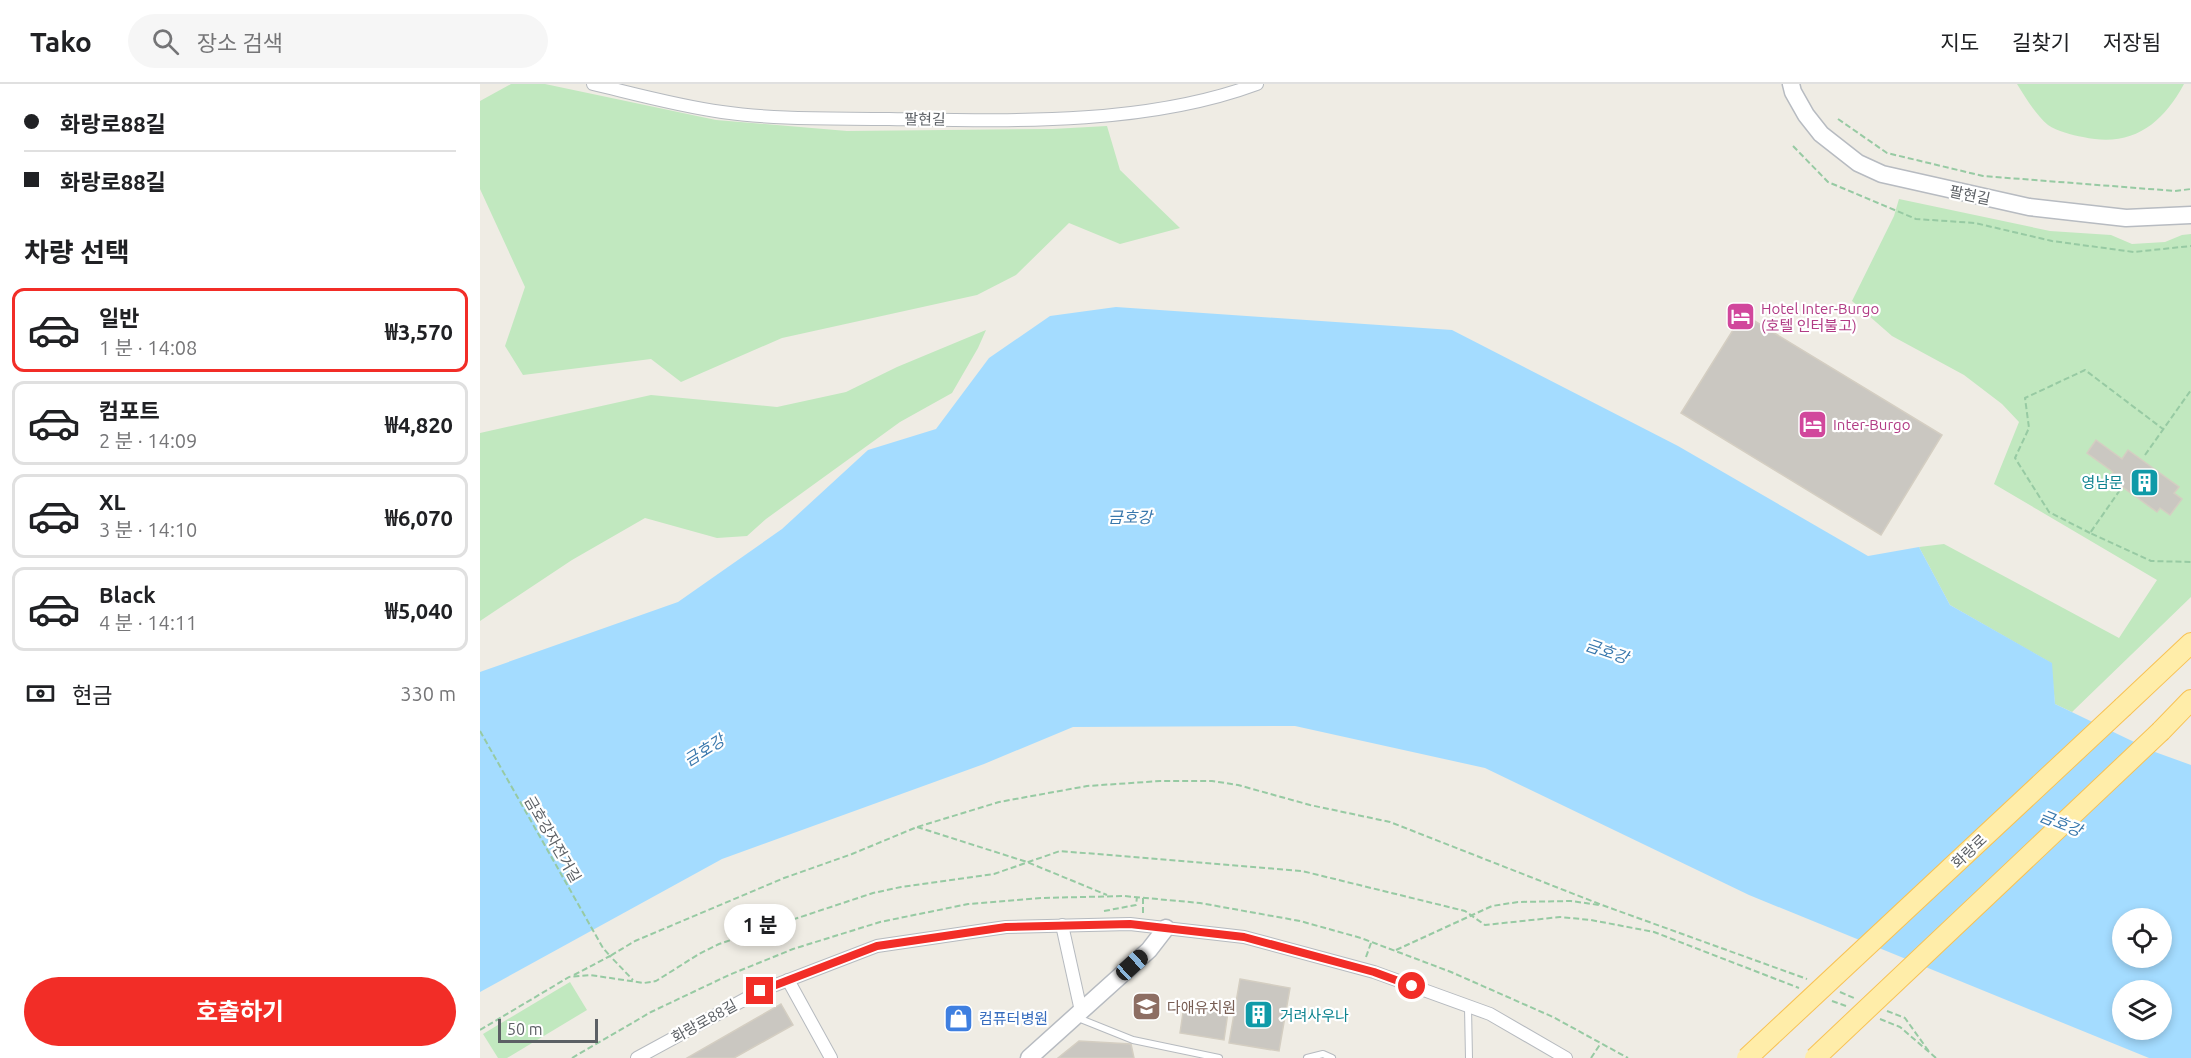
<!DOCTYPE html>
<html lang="ko">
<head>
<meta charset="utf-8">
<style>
  body { margin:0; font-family:Ubuntu,"Noto Sans KR",sans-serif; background:#f6f6f6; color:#202124; height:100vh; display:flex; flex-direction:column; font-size:22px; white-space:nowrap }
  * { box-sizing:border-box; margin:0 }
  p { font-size:20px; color:#757577 }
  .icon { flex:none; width:33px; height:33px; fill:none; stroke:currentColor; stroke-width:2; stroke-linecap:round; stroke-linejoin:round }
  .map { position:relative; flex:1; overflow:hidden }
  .details { display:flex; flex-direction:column; background:#fff; width:480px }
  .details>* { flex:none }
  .top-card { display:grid; align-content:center; height:132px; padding:0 24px; background:#fff }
  .controls { position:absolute; left:1632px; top:824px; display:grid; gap:12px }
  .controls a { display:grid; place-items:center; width:60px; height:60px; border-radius:50%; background:#fff; box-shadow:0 3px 9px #0003; font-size:30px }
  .scale { position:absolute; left:18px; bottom:15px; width:100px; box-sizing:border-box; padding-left:6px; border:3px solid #5c6065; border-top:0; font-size:16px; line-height:21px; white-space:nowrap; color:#5c6065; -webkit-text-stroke:4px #fff; paint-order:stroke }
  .end { position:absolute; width:27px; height:27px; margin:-14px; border:8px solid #f22d27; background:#fff; box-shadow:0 0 0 3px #fff }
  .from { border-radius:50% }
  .bubble { position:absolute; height:42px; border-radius:21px; background:#fff; box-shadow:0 3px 9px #0003; font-size:20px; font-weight:700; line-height:42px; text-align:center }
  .car { position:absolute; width:18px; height:36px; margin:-18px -9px; border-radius:8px; box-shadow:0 0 4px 2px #0007; background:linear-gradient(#222 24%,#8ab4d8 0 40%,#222 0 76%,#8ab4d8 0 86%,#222 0) }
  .top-card b { display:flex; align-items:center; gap:21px; height:57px; font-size:22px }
  .top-card b+b { border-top:2px solid #e0e0e0 }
  .top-card i { width:15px; height:15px; background:#202124 }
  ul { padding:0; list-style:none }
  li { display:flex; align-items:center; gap:18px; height:84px; margin:0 12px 9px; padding:0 12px; border:3px solid #e0e0e0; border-radius:12px }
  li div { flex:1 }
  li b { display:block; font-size:22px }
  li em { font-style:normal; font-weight:700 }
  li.active { border-color:#f22d27 }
  li>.icon { width:54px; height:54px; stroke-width:1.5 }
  h2 { padding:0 24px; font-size:27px; line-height:72px }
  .pay { display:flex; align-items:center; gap:15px; height:66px; padding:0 24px; font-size:22px }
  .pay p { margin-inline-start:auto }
  .action { display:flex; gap:12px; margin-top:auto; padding:12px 24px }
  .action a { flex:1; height:69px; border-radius:36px; background:#f22d27; color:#fff; font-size:24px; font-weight:700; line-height:69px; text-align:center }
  header { display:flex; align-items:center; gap:36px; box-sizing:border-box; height:84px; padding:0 30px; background:#fff; border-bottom:2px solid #e0e0e0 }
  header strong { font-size:28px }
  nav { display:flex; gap:33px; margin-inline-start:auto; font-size:21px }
  .search { width:420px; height:54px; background:#f6f6f6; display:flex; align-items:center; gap:15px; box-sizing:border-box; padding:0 21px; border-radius:33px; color:#757577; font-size:22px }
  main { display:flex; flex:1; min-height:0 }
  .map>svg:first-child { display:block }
  .green { fill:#c1e8bf }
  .water { fill:#a4dcff; fill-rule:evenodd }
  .building { fill:#cac7c1; stroke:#d4cec2; stroke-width:1.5 }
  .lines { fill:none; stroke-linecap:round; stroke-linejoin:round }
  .lane-casing { stroke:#b6babf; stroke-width:8 }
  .street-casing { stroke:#b6babf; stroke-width:14 }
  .secondary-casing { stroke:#b7bbc1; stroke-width:19 }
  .primary-casing { stroke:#f8c254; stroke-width:22 }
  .path { stroke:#97caa3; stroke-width:2; stroke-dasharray:6 3; stroke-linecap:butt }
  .lane { stroke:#fff; stroke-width:6 }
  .street { stroke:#fff; stroke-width:12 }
  .secondary { stroke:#fff; stroke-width:16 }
  .primary { stroke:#ffeda9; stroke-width:20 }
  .primary-bridge-casing { stroke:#f8c254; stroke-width:22; stroke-linecap:butt }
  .primary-bridge { stroke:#ffeda9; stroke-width:20 }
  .route { stroke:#f22d27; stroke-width:8 }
  .labels { text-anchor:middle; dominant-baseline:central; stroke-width:4.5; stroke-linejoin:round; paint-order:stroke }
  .street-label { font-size:15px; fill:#5c6065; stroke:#fff }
  .hotel-label { font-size:15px; fill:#b23c85; stroke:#fff; text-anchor:start }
  .culture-label { font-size:15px; fill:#0d838f; stroke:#fff; text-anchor:end }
  .education-label { font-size:15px; fill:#785e54; stroke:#fff; text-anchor:start }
  .shop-label { font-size:15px; fill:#366cbe; stroke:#fff; text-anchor:start }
  .water-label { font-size:16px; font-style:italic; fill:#3978ad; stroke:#fff }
</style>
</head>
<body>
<header>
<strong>Tako</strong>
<div class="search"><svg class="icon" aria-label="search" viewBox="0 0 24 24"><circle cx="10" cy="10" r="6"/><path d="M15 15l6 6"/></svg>장소 검색</div>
<nav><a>지도</a><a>길찾기</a><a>저장됨</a></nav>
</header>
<main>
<section class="details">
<div class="top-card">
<b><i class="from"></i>화랑로88길</b>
<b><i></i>화랑로88길</b>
</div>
<h2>차량 선택</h2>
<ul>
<li class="active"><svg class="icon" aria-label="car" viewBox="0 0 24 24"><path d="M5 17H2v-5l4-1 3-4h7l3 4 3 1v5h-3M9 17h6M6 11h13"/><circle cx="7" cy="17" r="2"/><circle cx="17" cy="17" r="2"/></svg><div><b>일반</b><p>1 분 · 14:08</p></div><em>₩3,570</em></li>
<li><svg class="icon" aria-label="car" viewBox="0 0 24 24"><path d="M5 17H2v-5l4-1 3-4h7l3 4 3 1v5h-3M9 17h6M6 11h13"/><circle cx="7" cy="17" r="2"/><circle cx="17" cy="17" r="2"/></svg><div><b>컴포트</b><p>2 분 · 14:09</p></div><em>₩4,820</em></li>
<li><svg class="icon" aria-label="car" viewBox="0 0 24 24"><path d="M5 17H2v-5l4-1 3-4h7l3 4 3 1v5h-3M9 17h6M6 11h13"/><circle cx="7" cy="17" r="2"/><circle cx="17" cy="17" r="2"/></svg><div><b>XL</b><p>3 분 · 14:10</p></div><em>₩6,070</em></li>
<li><svg class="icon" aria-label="car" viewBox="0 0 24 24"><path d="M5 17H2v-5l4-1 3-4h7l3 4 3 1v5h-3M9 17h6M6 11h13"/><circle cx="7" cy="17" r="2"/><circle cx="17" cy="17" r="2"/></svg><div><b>Black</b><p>4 분 · 14:11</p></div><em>₩5,040</em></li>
</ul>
<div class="pay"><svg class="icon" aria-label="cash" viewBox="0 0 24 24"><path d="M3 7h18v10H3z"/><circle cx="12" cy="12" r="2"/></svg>현금<p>330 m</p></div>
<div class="action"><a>호출하기</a></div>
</section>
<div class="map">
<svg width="1711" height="974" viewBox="0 0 1711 974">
  <rect width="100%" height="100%" fill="#efece4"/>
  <g class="green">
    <path d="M 31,0 L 65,0 L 236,36 L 367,47 L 572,45 L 627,42 L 640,86 L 700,144 L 640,160 L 589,139 L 536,191 L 497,211 L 302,254 L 201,298 L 171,275 L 43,291 L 25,262 L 45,203 L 0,105 L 0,17 Z"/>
    <path d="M 1537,0 L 1704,0 C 1682,41 1651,64 1603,53 C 1592,51 1577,47 1568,41 C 1556,31 1545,13 1537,0 Z"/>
    <path d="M 1419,115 L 1570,147 L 1631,151 L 1652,160 L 1685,158 L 1702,151 L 1711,150 L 1711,513 L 1592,628 L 1575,620 L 1571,579 L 1470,521 L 1439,463 L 1464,460 L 1639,554 L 1677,496 L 1514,400 L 1539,338 L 1522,320 L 1484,291 L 1412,252 L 1372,217 L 1414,132 Z"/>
    <path d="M 506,246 L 498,264 L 472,309 L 420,338 L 286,435 L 267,452 L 237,454 L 165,434 L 92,476 L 0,537 L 0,349 L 171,311 L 297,323 L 366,308 L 417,283 Z"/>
    <path d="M 90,898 L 107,926 L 27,974 L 18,974 L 3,950 Z"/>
  </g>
  <path class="water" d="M 636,223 L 972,246 L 1198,362 L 1388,472 L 1439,463 L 1470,521 L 1572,579 L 1575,620 L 1675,668 L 1711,681 L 1711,974 L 1669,974 L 1269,811 L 1005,684 L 815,642 L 593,643 L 504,680 L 242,775 L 0,908 L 0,588 L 198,518 L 302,445 L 388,366 L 456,345 L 509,274 L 570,232 ZM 1642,834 L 1682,834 L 1682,873 L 1642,873 ZM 1642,906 L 1682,906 L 1682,945 L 1642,945 Z"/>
  <g class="building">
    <path d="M 1263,230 L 1462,351 L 1401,451 L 1201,329 Z"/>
    <path d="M 1616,356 L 1642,375 L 1648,366 L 1699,403 L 1694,409 L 1702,415 L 1690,431 L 1680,424 L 1677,428 L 1629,393 L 1633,388 L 1607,369 Z"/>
    <path d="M 760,895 L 810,904 L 799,967 L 749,959 Z"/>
    <path d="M 301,920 L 313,941 L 254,974 L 207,974 Z"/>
    <path d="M 704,922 L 748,928 L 744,956 L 700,949 Z"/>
    <path d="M 599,957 L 651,960 L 654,974 L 578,974 Z"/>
  </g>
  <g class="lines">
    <defs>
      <g id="lane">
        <path d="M 988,923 L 989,974"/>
        <path d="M 598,934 L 653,956 L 739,974"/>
        <path d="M 827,974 L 843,970 L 852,974"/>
      </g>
      <g id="street">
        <path d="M 113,0 C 155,10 198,22 242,28 C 297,36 353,34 409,35 C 528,37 664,42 777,0"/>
        <path d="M 582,841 L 601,927"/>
        <path d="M 308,896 L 351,974"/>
        <path d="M 157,974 L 280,907 L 397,862 L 526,843 L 650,840 L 764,853 L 894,888 L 1010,930 L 1086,974"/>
      </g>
      <g id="secondary">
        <path d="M 1311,0 L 1313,8 L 1326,31 L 1341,50 L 1378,79 L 1402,90 L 1549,123 L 1646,134 L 1711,131"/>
        <path d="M 549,974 L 669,866 L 686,844"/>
      </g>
      <g id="primary">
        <path d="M 1643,623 L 1711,559"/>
        <path d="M 1681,647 L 1711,616"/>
      </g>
    </defs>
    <use href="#lane" class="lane-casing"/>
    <use href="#street" class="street-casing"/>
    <use href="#secondary" class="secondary-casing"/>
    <use href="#primary" class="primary-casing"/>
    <g class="path">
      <path d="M 1358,35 L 1407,69 L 1503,92 L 1695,107 L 1711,105"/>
      <path d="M 1313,62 L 1348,98 L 1436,135 L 1495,139 L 1572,157 L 1654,168 L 1711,162"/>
      <path d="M 1665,371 L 1711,306"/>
      <path d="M 1640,406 L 1610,449 L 1671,477 L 1711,478"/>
      <path d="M 1610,449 L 1569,428 L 1535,374 L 1549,344 L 1545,314 L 1605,286 L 1683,345"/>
      <path d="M 0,647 L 123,864 L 130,872 L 155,857 L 304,794 L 372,770 L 437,743 L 519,718 L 607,702 L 680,697 L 732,697 L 758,701 L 830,721 L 910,738 L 1122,821 L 1327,895"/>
      <path d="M 437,743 L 547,778 L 627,811"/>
      <path d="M 663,814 L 663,829"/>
      <path d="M 624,827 L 656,821 L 657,813"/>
      <path d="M 916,866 L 1012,822 L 1038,818 L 1091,817 L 1119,821"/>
      <path d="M 886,873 L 891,859"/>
      <path d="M 94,891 L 130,872 L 153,896"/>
      <path d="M 1360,908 L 1374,914"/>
      <path d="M 1352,917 L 1366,922"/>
      <path d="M 1407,927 L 1425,934 L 1450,969"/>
      <path d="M 1400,935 L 1420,943 L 1456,974"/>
      <path d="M 0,946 L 89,893 L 110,891 L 164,899 L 176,897 L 219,870 L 239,860 L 393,809 L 421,803 L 514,790 L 580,767 L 822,787 L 985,827 L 1005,841 L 1080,833 L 1111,836 L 1174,848 L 1319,904"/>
      <path d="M 92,974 L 171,928 L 249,891 L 313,865 L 400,838 L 488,820 L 562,814 L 644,812 L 720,819 L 820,837 L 881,854 L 971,888 L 1073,933 L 1148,974"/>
      <path d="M 1111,974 L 1121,959"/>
    </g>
    <use href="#lane" class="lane"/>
    <use href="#street" class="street"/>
    <use href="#secondary" class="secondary"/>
    <use href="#primary" class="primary"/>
    <defs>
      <g id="primary-bridge">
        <path d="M 1267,974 L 1643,623"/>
        <path d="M 1335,974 L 1681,647"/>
      </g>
    </defs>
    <use href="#primary-bridge" class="primary-bridge-casing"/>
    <use href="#primary-bridge" class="primary-bridge"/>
  </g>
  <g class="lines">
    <path class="route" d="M 280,907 L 397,862 L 526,843 L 650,840 L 764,853 L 894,888 L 932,902"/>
  </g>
  <defs>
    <symbol id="hotel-square" viewBox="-11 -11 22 22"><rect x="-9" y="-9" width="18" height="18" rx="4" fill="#d1479c" stroke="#fff"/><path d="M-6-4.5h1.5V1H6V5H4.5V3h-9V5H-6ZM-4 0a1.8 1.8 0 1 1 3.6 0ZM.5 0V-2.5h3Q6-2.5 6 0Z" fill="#fff"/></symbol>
    <symbol id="building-square" viewBox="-11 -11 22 22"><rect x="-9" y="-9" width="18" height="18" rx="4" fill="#0f9aa8" stroke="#fff"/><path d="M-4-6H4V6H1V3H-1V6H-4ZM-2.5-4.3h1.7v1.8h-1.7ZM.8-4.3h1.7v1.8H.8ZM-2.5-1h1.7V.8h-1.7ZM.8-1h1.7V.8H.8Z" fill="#fff"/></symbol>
    <symbol id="school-square" viewBox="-11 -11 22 22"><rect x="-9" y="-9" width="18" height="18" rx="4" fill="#8d6e63" stroke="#fff"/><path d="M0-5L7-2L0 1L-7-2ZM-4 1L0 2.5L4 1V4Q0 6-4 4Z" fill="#fff"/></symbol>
    <symbol id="shop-square" viewBox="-11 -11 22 22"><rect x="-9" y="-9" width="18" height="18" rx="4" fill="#3f7fe0" stroke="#fff"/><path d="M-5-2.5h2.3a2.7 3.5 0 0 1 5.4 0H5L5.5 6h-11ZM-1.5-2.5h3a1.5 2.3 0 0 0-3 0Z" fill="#fff"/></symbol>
  </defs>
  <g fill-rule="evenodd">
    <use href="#hotel-square" x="1244" y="216" width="33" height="33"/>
    <use href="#hotel-square" x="1316" y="324" width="33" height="33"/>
    <use href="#building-square" x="1648" y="382" width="33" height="33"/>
    <use href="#school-square" x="650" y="906" width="33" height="33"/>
    <use href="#building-square" x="762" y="914" width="33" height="33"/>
    <use href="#shop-square" x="462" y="918" width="33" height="33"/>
  </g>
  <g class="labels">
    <g class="street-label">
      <text transform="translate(445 35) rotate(1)">팔현길</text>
      <text transform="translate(1490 111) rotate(12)">팔현길</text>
      <text transform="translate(73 755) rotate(60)">금호강자전거길</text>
      <text transform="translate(1489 767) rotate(-43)">화랑로</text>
      <text transform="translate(224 937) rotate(-29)">화랑로88길</text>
    </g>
    <g class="hotel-label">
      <text x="1281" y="224">Hotel Inter-Burgo<tspan x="1281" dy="17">(호텔 인터불고)</tspan></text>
      <text x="1353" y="340">Inter-Burgo</text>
    </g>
    <g class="culture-label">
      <text x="1643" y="398">영남문</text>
      <text x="800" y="931" text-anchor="start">거려사우나</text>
    </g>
    <g class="education-label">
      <text x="687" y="923">다애유치원</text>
    </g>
    <g class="shop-label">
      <text x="499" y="934">컴퓨터병원</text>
    </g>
    <g class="water-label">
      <text x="650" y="433">금호강</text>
      <text transform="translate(1127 567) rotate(19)">금호강</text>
      <text transform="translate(224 666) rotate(-32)">금호강</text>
      <text transform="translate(1581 739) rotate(22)">금호강</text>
    </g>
  </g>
</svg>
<div class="controls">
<a><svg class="icon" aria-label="locate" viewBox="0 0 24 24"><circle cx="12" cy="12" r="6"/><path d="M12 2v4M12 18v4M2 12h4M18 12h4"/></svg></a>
<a><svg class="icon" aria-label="layers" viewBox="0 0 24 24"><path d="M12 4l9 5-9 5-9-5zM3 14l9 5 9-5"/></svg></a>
</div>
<div class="scale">50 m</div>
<i class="end from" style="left:932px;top:902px"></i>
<i class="end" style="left:280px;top:907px"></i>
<div class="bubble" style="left:244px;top:820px;width:72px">1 분</div>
<i class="car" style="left:652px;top:881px;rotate:48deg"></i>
</div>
</main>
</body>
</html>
